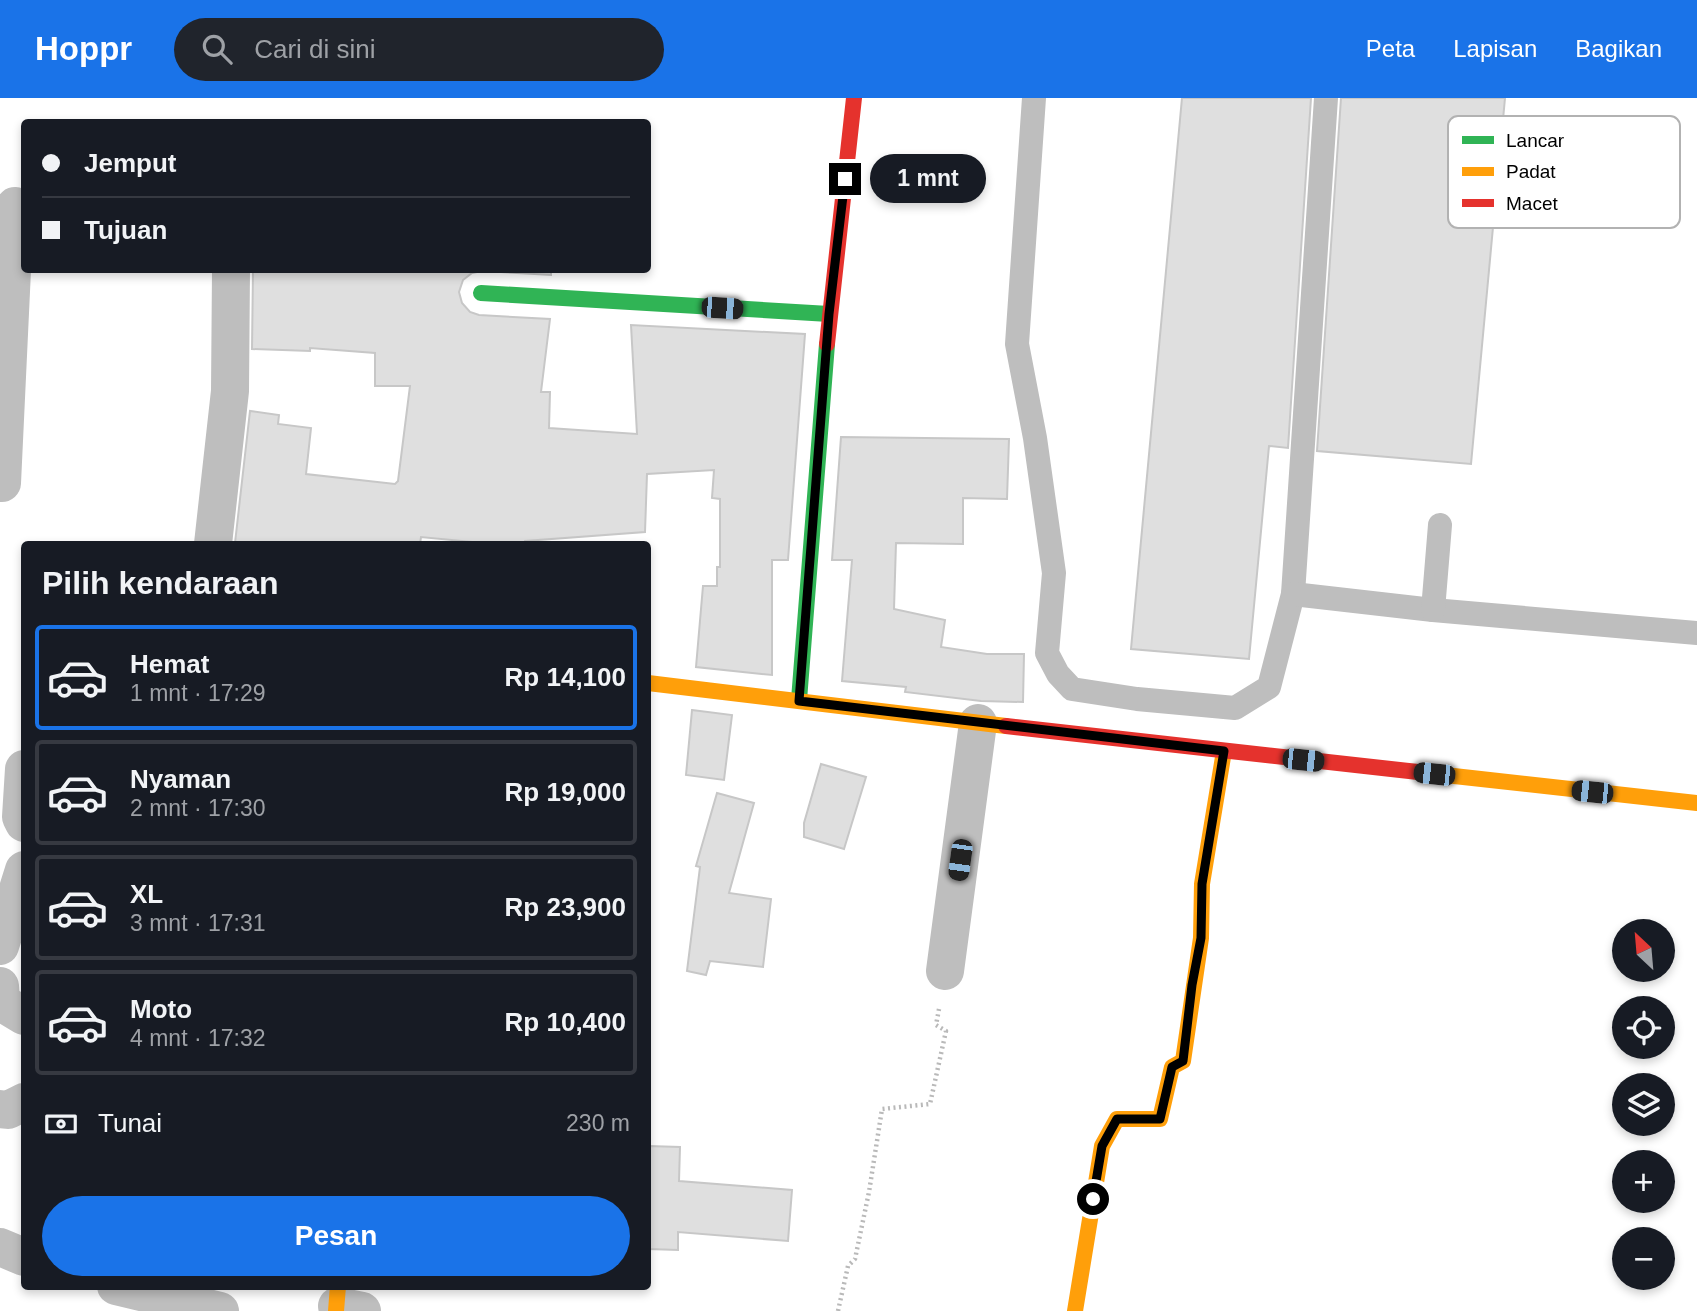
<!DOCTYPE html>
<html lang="id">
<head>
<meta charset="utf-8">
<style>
  body { margin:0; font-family:Helvetica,sans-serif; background:#20242c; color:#f1f3f6; height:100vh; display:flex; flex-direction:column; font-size:26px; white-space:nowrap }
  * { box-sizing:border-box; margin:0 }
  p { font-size:23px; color:#9ea1a6 }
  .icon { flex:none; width:38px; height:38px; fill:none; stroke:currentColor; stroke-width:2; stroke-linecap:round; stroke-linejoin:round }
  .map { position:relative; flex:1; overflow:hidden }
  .drawer { position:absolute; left:21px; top:443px; width:630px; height:749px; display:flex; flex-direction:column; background:#171b24; border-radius:7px; box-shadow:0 4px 10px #0003 }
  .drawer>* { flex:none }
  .hud { position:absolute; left:21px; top:21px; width:630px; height:154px; border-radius:7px; box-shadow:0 4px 10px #0003; display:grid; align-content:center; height:154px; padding:0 21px; background:#171b24 }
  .needle { width:46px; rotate:334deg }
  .tools { position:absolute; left:1612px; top:821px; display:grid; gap:14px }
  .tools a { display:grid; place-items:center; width:63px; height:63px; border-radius:50%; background:#171b24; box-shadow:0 4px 10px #0003; font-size:35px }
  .end { position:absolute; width:32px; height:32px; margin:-16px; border:9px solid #000; background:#fff; box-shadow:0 0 0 4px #fff }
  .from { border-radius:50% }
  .bubble { position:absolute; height:49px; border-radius:24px; background:#171b24; box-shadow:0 4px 10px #0003; font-size:23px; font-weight:700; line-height:49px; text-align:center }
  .car { position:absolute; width:21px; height:42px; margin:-21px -10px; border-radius:9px; box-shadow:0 0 5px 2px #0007; background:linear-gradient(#222 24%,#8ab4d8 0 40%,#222 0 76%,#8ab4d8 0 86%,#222 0) }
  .hud b { display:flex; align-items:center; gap:24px; height:66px; font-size:26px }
  .hud b+b { border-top:2px solid #363941 }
  .hud i { width:18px; height:18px; background:#f1f3f6 }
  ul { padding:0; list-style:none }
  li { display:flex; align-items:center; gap:21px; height:105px; margin:0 14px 10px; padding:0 7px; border:4px solid #363941; border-radius:7px }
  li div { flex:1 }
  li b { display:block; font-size:26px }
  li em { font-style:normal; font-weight:700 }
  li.active { border-color:#1a73e8 }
  li>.icon { width:63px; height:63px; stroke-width:1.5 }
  h2 { padding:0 21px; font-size:32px; line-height:84px }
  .pay { display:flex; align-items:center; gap:18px; height:77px; padding:0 21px; font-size:26px }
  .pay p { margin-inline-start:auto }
  .action { display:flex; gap:14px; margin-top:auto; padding:14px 21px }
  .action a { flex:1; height:80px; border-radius:42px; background:#1a73e8; color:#fff; font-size:28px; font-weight:700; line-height:80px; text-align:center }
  header { display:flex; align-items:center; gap:42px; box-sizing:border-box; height:98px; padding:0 35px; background:#1a73e8; color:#fff }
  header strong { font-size:33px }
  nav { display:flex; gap:38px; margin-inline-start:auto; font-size:24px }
  .search { width:490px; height:63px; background:#20242c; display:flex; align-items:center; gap:18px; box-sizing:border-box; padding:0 24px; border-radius:38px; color:#9ea1a6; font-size:26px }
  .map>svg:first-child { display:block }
  .building { fill:#dfdfdf; stroke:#c7c7c7; stroke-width:2 }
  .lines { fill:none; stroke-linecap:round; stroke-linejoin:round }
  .path { stroke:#b9b9b9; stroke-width:4.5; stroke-dasharray:2 3.5; stroke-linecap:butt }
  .lane { stroke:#bebebe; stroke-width:24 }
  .street { stroke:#bebebe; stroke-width:38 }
  .fast { stroke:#30b455; stroke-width:16 }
  .slow { stroke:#ff9f0a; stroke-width:16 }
  .jam { stroke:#e5322d; stroke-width:16 }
  .route { stroke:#000; stroke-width:9 }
  .key { fill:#fff; stroke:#b2b2b2; stroke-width:2 }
  .key-label { font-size:19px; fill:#000 }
</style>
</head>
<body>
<header>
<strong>Hoppr</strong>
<div class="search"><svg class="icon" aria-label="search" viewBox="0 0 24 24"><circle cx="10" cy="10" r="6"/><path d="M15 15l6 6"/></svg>Cari di sini</div>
<nav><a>Peta</a><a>Lapisan</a><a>Bagikan</a></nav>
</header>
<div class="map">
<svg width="1697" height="1213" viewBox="0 0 1697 1213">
  <rect width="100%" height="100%" fill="#fff"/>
  <g class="building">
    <path d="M 1182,0 L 1311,0 L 1288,350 L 1269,348 L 1249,561 L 1131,551 Z"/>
    <path d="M 1341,0 L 1505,0 L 1471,366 L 1317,353 Z"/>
    <path d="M 253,172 L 551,172 L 551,177 L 482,173 L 472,175 L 463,182 L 459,194 L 462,205 L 470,214 L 479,217 L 550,221 L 541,294 L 550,294 L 549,330 L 637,336 L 631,227 L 805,236 L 788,462 L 772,462 L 772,577 L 696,569 L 703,488 L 717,488 L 717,469 L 720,469 L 720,401 L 712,400 L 714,372 L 647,376 L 645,434 L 525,443 L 524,446 L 493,446 L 421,439 L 420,446 L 235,445 L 250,313 L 279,317 L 278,326 L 311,330 L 306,376 L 395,386 L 398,383 L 410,288 L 375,288 L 375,255 L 310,250 L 310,253 L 252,251 Z"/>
    <path d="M 841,339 L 1009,341 L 1007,401 L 963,400 L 963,446 L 896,445 L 894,511 L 945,522 L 941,549 L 987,556 L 1024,556 L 1023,604 L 981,603 L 905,594 L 906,589 L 842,583 L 852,462 L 832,462 Z"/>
    <path d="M 692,612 L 732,617 L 724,682 L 686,677 Z"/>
    <path d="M 821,666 L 866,679 L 844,751 L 804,739 L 804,725 Z"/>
    <path d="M 717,695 L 754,705 L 729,795 L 771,801 L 763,869 L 710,863 L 706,877 L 687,873 L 700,769 L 696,768 Z"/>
    <path d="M 648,1048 L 680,1049 L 679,1083 L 792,1092 L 788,1143 L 678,1134 L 678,1152 L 648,1151 Z"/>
  </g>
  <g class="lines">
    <path class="path" d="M 838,1213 L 848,1168 L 855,1161 L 869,1094 L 882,1011 L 930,1006 L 946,933 L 936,927 L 939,911"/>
    <g class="lane">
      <path d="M 1034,0 L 1017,246 L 1035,340 L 1054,475 L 1047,555 L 1058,576 L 1072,591 L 1137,601 L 1235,610 L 1269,589 L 1293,496 L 1326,0"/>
      <path d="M 1293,496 L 1433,512 L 1697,535"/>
      <path d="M 1433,512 L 1440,427"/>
    </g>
    <g class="street">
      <path d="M 2,385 L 15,108"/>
      <path d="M 213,446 L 230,293 L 231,172"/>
      <path d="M 24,671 L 21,719 L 24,725"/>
      <path d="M 0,848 L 24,772"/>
      <path d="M 945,873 L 978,625"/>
      <path d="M 0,888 L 1,904 L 24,918"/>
      <path d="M 0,1011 L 8,1012 L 24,1004"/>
      <path d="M 0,1149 L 24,1159"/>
      <path d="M 116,1188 L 220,1213"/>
      <path d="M 337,1208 L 362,1213"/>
    </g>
    <g class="fast">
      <path d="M 481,195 L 829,216"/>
      <path d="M 799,602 L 827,246"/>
    </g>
    <g class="slow">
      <path d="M 648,585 L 1006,628"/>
      <path d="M 1427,675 L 1697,705"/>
      <path d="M 336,1213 L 338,1188"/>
      <path d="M 1075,1213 L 1102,1048 L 1117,1021 L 1160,1021 L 1172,969 L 1183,963 L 1201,840 L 1202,786 L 1224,653"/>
    </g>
    <g class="jam">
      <path d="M 827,246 L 854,0"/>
      <path d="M 1006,628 L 1427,675"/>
    </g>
  </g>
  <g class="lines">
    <path class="route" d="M 845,81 L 829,216 L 799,603 L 1224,653 L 1202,786 L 1201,840 L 1192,887 L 1183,963 L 1172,969 L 1160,1021 L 1117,1021 L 1102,1048 L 1093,1101"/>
  </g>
  <rect x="1448" y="18" width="232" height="112" rx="10" class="key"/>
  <rect x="1462" y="38" width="32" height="8" fill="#30b455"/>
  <rect x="1462" y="69" width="32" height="9" fill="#ff9f0a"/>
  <rect x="1462" y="101" width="32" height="8" fill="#e5322d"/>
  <g class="key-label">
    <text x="1506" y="49">Lancar</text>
    <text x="1506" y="80">Padat</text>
    <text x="1506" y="112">Macet</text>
  </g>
</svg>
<div class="tools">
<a><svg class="needle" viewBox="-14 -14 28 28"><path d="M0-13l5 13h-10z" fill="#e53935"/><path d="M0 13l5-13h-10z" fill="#9ea1a6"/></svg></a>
<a><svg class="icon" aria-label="locate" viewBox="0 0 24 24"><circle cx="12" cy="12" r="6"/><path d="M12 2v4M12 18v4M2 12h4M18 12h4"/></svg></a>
<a><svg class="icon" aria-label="layers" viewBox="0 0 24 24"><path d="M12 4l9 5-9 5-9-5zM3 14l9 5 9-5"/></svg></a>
<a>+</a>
<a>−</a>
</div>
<i class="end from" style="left:1093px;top:1101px"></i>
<i class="end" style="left:845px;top:81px"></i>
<div class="bubble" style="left:870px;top:56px;width:116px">1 mnt</div>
<i class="car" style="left:722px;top:210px;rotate:94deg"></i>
<i class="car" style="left:1303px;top:662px;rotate:96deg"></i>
<i class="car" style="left:1434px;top:676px;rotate:276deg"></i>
<i class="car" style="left:1592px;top:694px;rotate:276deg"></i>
<i class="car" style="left:960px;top:762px;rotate:188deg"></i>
<div class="hud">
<b><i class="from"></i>Jemput</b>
<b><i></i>Tujuan</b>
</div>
<section class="drawer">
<h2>Pilih kendaraan</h2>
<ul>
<li class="active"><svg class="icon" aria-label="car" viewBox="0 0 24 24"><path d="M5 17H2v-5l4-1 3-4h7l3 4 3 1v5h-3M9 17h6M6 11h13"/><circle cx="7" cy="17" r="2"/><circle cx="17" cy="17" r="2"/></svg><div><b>Hemat</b><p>1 mnt · 17:29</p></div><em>Rp 14,100</em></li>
<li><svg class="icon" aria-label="car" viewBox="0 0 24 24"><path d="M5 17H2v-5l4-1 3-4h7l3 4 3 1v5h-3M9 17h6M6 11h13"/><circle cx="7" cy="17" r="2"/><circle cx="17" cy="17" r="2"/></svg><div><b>Nyaman</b><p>2 mnt · 17:30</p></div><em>Rp 19,000</em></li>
<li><svg class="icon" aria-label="car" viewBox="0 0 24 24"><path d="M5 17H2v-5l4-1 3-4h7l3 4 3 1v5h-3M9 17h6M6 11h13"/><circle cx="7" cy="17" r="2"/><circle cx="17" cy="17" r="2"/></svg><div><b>XL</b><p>3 mnt · 17:31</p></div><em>Rp 23,900</em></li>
<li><svg class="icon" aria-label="car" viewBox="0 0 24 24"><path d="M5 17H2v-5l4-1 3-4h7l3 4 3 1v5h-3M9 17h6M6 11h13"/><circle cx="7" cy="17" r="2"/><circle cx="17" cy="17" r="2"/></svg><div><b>Moto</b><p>4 mnt · 17:32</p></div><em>Rp 10,400</em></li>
</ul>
<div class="pay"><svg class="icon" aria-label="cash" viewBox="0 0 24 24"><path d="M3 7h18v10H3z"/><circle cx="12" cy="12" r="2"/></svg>Tunai<p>230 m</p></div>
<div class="action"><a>Pesan</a></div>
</section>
</div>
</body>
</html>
